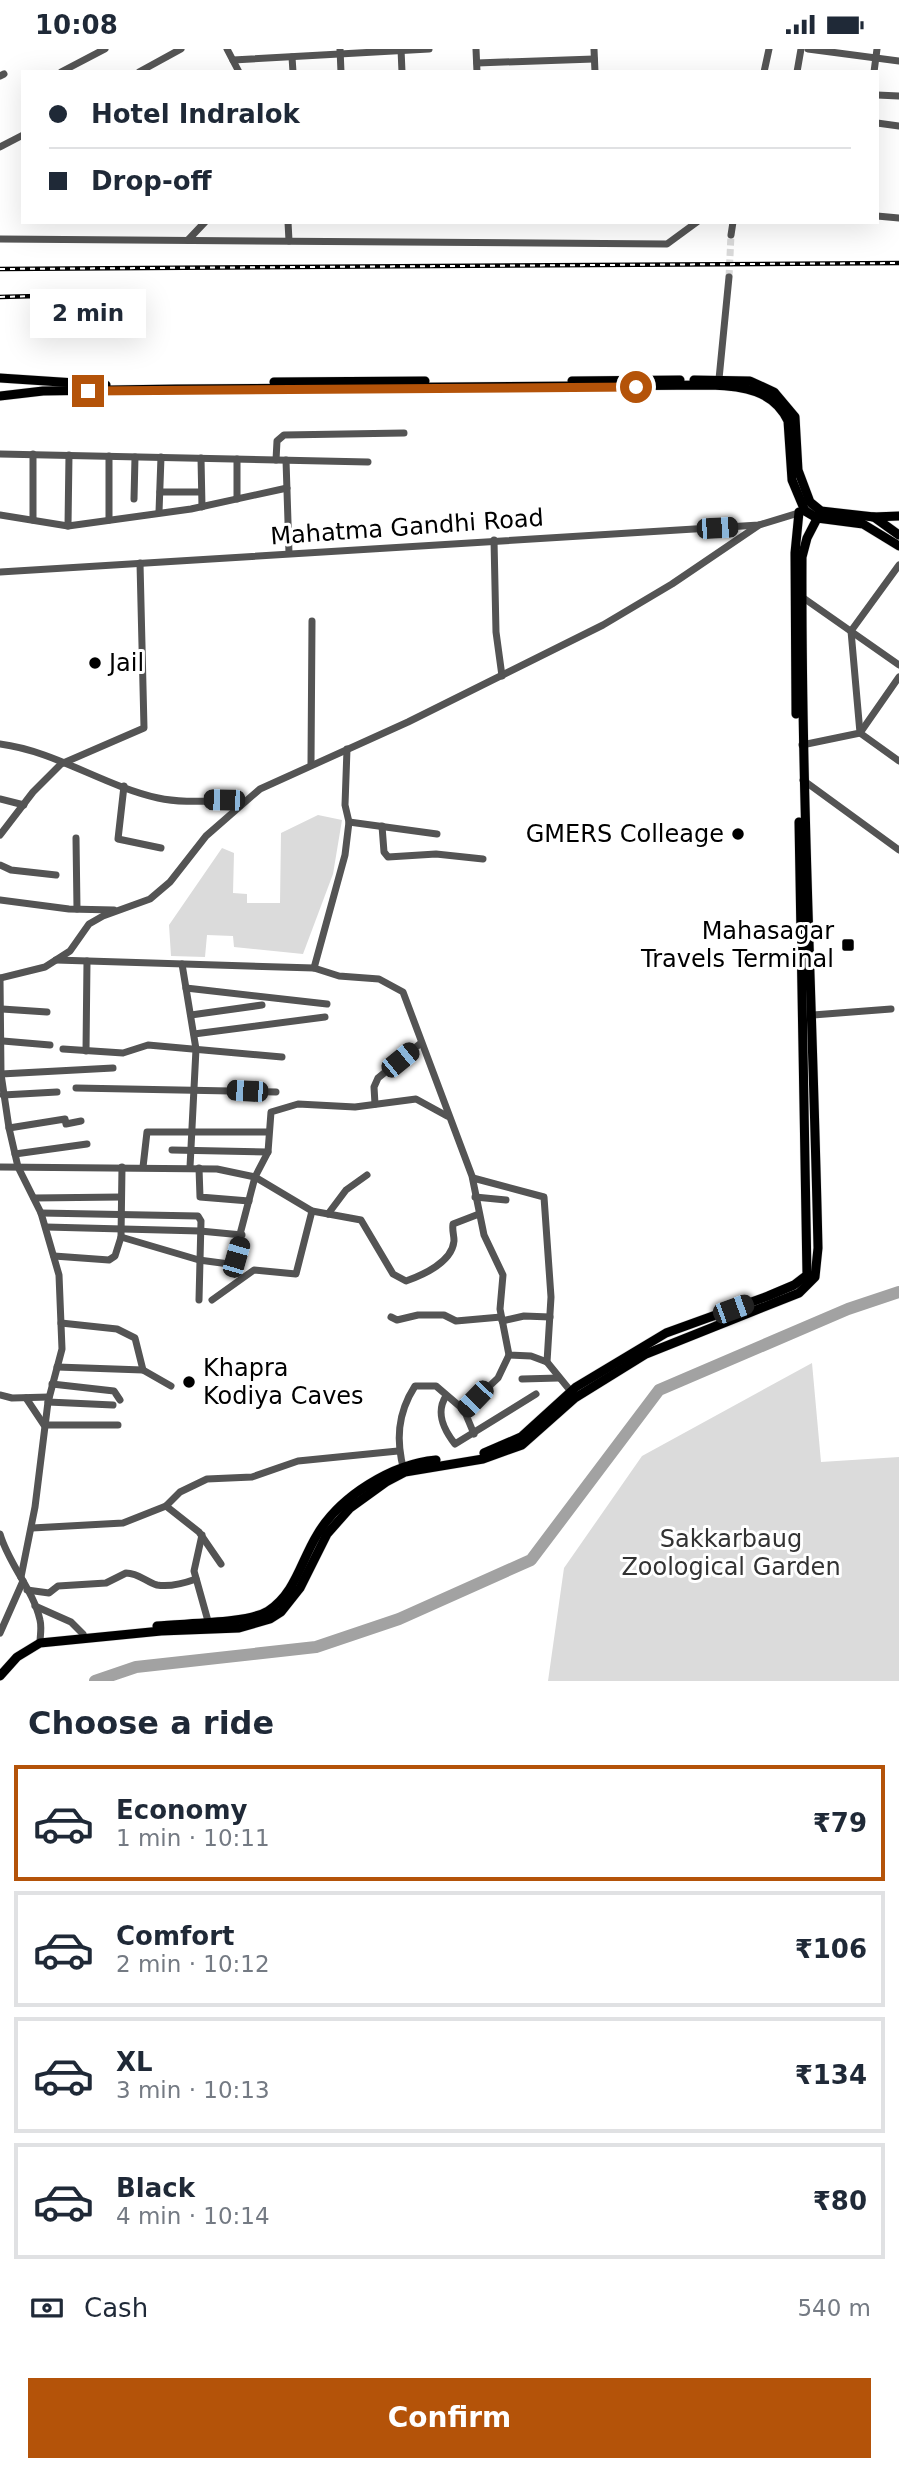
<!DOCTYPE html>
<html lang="en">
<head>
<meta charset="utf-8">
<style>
  body { margin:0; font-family:"DejaVu Sans",sans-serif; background:#f2f2f3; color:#1f2937; height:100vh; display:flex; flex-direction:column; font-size:26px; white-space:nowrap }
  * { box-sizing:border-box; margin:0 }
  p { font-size:23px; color:#747a83 }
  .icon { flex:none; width:38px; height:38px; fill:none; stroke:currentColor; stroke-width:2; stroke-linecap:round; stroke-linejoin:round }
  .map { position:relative; height:1632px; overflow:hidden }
  .side { display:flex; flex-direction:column; background:#fff; flex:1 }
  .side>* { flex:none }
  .banner { position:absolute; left:21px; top:21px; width:858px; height:154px; border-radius:0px; box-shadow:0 7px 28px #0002; display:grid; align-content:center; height:154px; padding:0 28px; background:#fff }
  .end { position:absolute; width:32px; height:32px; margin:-16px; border:9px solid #b45309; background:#fff; box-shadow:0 0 0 4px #fff }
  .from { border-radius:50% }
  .bubble { position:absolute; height:49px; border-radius:0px; background:#fff; box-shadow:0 7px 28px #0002; font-size:23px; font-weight:700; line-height:49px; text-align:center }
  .car { position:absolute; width:21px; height:42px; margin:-21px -10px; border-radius:9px; box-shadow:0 0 5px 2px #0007; background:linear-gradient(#222 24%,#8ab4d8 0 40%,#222 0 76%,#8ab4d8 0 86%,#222 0) }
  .banner b { display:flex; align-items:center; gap:24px; height:66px; font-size:26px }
  .banner b+b { border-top:2px solid #e0e1e3 }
  .banner i { width:18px; height:18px; background:#1f2937 }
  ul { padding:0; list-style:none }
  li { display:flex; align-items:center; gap:21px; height:116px; margin:0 14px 10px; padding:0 14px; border:4px solid #e0e1e3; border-radius:0px }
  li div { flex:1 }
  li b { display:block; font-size:26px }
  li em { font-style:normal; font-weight:700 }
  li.selected { border-color:#b45309 }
  li>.icon { width:63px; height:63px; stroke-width:1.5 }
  h2 { padding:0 28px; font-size:32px; line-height:84px }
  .pay { display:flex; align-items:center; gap:18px; height:77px; padding:0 28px; font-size:26px }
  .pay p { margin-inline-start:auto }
  .primary-button { display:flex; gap:14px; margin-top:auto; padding:14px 28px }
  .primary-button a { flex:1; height:80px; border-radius:0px; background:#b45309; color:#fff; font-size:28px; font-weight:700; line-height:80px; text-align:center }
  .status { display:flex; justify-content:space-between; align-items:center; height:49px; padding:0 35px; background:#fff; direction:ltr }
  .status svg { height:19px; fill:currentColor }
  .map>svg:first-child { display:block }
  .green { fill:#dbdbdb }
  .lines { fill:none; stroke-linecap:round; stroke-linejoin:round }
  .river { stroke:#a2a2a2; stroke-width:12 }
  .minor-tunnel { stroke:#d9d9d9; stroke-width:7; stroke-dasharray:7 3.5; stroke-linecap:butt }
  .major-casing { stroke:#dbdbdb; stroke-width:10 }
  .minor { stroke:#545454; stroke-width:7 }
  .major { stroke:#000; stroke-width:9 }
  .rail-casing { stroke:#000; stroke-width:4.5 }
  .rail { stroke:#fff; stroke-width:2; stroke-dasharray:5; stroke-linecap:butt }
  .route { stroke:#b45309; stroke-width:9 }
  .poi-dot { fill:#000; stroke:#fff; stroke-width:2.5 }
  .labels { text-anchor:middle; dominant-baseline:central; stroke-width:6; stroke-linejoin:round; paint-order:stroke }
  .street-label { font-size:24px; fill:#000; stroke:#fff }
  .poi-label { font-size:24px; fill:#000; stroke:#fff; text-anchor:start }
  .park-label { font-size:24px; fill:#323232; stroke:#fff }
</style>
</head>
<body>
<div class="status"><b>10:08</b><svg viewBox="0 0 49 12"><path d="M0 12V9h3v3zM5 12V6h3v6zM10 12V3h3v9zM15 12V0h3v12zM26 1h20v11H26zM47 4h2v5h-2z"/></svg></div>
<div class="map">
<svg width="899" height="1632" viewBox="0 0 899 1632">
  <rect width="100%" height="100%" fill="#fff"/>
  <g class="green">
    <path d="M 318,766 L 342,771 L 333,825 L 303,905 L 234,898 L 233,887 L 207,886 L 205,908 L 171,907 L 169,876 L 222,799 L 234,804 L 233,844 L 247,845 L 247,854 L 280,854 L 281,784 Z"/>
    <path d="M 812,1314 L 821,1413 L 899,1408 L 899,1632 L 548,1632 L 564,1519 L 642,1407 Z"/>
  </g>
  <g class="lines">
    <path class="river" d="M 95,1632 L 136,1618 L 316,1598 L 399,1570 L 531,1511 L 659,1341 L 848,1260 L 899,1243"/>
    <path class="minor-tunnel" d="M 729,228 L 731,186"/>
    <defs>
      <g id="major">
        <path d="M 0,329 L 106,336"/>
        <path d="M 694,331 L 750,332 L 774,343 L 795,368 L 798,421 L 810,453 L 821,462 L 874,468 L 899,486"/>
        <path d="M 572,332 L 680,331"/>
        <path d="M 274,333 L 425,332"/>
        <path d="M 0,347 L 43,342 L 176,340 L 711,336 C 742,337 774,341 788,372 L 792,431 L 805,462 L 817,469 L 863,475 L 899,497"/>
        <path d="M 873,468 L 899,467"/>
        <path d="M 796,665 L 795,504 L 799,463"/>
        <path d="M 484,1404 L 521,1388 L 576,1338 L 666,1284 L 768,1247 L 794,1236 L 807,1226 L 799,773"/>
        <path d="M 157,1577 C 185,1574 247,1575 268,1562 C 295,1545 301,1512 317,1486 C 340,1447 392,1415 436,1411"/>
        <path d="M 0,1627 L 17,1608 L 40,1594 L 161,1582 L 239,1579 L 270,1570 L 281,1563 L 300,1539 L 327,1485 L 350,1459 L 386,1433 L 405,1423 L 483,1410 L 522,1396 L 575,1349 L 646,1305 L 799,1244 L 815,1228 L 818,1199 C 813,968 801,738 802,508 L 807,489 L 821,462"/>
      </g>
    </defs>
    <use href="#major" class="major-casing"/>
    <g class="minor">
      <path d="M 227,0 L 239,23"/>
      <path d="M 340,0 L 341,23"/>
      <path d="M 401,0 L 402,23"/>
      <path d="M 476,0 L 477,23"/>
      <path d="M 594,0 L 595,23"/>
      <path d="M 808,0 L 899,12"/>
      <path d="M 292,8 L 293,23"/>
      <path d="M 233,11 L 429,0"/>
      <path d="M 477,14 L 594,10"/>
      <path d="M 61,23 L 105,0"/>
      <path d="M 139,23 L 181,0"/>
      <path d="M 764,23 L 769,0"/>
      <path d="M 797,23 L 801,0"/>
      <path d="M 874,23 L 877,0"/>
      <path d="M 0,27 L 4,25"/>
      <path d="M 877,46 L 899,47"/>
      <path d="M 877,74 L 899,77"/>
      <path d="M 0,98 L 23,86"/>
      <path d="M 877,167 L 899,169"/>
      <path d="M 288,173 L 289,192"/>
      <path d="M 731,186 L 733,173"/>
      <path d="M 0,190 L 667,195 L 697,173"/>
      <path d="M 188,191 L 205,173"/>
      <path d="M 719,330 L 729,228"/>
      <path d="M 0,405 L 368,413"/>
      <path d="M 201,409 L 202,458"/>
      <path d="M 276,411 L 277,392 L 284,386 L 404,384"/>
      <path d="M 286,411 L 289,504"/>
      <path d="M 160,443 L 201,443"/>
      <path d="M 134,450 L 135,408"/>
      <path d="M 237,450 L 237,410"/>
      <path d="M 159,463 L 161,408"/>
      <path d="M 0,466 L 68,477 L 191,460 L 287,439"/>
      <path d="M 33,471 L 33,405"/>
      <path d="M 109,471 L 109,407"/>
      <path d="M 68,477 L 69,406"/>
      <path d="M 494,491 L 496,583 L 502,627"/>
      <path d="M 0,523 L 759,476 L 815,459"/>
      <path d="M 802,548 L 899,616"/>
      <path d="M 899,628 L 860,684 L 899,712"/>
      <path d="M 0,695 C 55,702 104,737 158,749 C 185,755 218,751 245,752"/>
      <path d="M 802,696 L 860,684 L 851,582 L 899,516"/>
      <path d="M 311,714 L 312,572"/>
      <path d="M 803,731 L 899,801"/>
      <path d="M 124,737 L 118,790 L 161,799"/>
      <path d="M 0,750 L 24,756"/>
      <path d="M 349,773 L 437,785"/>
      <path d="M 382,777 L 384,803 L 388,808 L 436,805 L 483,810"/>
      <path d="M 0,786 L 33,743 L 61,715 L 144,679 L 140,514"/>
      <path d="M 76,789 L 77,860"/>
      <path d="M 0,816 L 11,821 L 56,826"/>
      <path d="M 0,851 L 69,860 L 114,861"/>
      <path d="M 56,911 L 314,919 L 339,927 L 379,930 L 403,943 L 472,1127 L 484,1186 L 503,1226 L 500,1260 L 509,1306 L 531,1307 L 547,1313"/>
      <path d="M 182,915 L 196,1000 L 190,1118"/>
      <path d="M 314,919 L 345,806 L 349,773 L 345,756 L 347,700"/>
      <path d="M 0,929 L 45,918 L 70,902 L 89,875 L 103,867 L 150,850 L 170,833 L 206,787 L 260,740 L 408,673 L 603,576 L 672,535 L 759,476"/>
      <path d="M 0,929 L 1,1025 L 9,1079 L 18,1118 L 41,1164 L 59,1226 L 62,1300 L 48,1353 L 35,1458 L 21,1528"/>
      <path d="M 186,939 L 327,955"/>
      <path d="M 2,960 L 47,963"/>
      <path d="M 191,966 L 262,956"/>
      <path d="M 813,966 L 891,960"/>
      <path d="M 194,985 L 325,968"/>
      <path d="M 3,992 L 50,996"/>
      <path d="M 63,1000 L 123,1004 L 148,996 L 282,1008"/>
      <path d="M 86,1002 L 87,912"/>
      <path d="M 1,1025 L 113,1019"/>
      <path d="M 76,1039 L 276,1043"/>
      <path d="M 3,1046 L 57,1043"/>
      <path d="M 375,1055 L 374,1038 L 378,1029 L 421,994"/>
      <path d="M 9,1079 L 65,1070 L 66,1075 L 81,1072"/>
      <path d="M 172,1101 L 268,1103"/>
      <path d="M 15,1105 L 87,1095"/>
      <path d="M 0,1118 L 217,1120 L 255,1128 L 312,1162 L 361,1171 L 393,1225 L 406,1232 C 423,1226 452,1213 454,1192 C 454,1185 452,1182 453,1175 L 479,1165"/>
      <path d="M 143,1118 L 147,1083 L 268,1083"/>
      <path d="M 199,1119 L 200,1148 L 249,1152"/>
      <path d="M 473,1129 L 544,1148 L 551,1248 L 547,1313 L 573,1345"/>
      <path d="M 475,1148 L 506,1151"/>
      <path d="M 34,1149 L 121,1148"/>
      <path d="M 41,1164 L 198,1167 L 201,1172 L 199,1251"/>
      <path d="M 328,1165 L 346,1141 L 367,1126"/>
      <path d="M 46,1178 L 200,1182 L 242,1186"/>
      <path d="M 121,1188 L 199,1211 L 229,1215 L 233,1212 L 255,1128 L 268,1103 L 271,1063 L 298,1055 L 355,1058 L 416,1050 L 447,1067"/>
      <path d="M 54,1207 L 109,1211 L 115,1207 L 121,1188 L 122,1118"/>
      <path d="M 212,1251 L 254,1221 L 296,1225 L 312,1162"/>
      <path d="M 391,1268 L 397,1271 L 418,1266 L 444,1266 L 456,1272 L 501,1268"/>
      <path d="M 502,1272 L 524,1267 L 550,1268"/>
      <path d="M 61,1274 L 117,1280 L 135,1289 L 143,1321 L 171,1337"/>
      <path d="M 57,1318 L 143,1321"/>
      <path d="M 522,1330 L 559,1329"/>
      <path d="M 52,1335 L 114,1342 L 120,1351"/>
      <path d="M 0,1346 L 12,1349 L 49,1348"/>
      <path d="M 446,1347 C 435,1364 444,1381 455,1395 L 536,1345"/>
      <path d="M 26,1349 L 44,1376 L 118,1376"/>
      <path d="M 48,1353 L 113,1356"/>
      <path d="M 474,1385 L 464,1361 L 498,1329 L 509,1306"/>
      <path d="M 404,1422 C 396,1392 397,1365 415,1337 L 436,1337 L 464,1361"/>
      <path d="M 166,1457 L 199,1483 L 221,1515"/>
      <path d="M 32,1479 L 123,1474 L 166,1457 L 180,1443 L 207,1430 L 252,1428 L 298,1412 L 398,1402"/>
      <path d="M 0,1485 C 9,1516 33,1540 40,1571 C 42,1579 40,1586 40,1594"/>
      <path d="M 202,1486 L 194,1522 L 208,1572"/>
      <path d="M 27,1541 L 49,1544 L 58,1537 L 106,1534 L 126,1524 C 139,1524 146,1533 157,1536 C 169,1538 185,1534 196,1530"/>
      <path d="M 35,1557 L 71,1573 L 83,1585"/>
      <path d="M 0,1584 L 23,1532"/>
    </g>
    <use href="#major" class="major"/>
    <defs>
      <g id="rail">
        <path d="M 0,220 L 899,214"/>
        <path d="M 0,248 L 38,247"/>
      </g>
    </defs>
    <use href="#rail" class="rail-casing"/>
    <use href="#rail" class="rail"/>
  </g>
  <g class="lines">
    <path class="route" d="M 88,342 L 636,338"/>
  </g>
  <g class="poi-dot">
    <circle cx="95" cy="614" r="7"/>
    <circle cx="738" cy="785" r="7"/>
    <rect x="841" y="889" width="14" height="14" rx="3.5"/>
    <circle cx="189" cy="1333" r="7"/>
  </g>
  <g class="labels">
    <g class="street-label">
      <text transform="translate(407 478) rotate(-4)">Mahatma Gandhi Road</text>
    </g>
    <g class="poi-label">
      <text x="109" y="614">Jail</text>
      <text x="724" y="785" text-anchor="end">GMERS Colleage</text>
      <text x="834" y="882" text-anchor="end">Mahasagar<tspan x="834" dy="28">Travels Terminal</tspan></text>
      <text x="203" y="1319">Khapra<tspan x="203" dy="28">Kodiya Caves</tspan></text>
    </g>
    <g class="park-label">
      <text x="731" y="1490">Sakkarbaug<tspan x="731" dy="28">Zoological Garden</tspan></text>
    </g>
  </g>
</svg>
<i class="end from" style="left:636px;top:338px"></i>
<i class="end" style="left:88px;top:342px"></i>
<div class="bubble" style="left:30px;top:240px;width:116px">2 min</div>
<i class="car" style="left:717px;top:479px;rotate:87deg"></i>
<i class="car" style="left:224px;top:751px;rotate:271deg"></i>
<i class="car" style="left:400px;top:1011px;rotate:51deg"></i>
<i class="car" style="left:247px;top:1042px;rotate:273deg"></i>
<i class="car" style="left:236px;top:1208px;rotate:16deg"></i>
<i class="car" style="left:733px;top:1260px;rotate:70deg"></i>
<i class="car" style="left:475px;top:1350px;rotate:224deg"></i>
<div class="banner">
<b><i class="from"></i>Hotel Indralok</b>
<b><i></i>Drop-off</b>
</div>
</div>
<section class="side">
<h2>Choose a ride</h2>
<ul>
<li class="selected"><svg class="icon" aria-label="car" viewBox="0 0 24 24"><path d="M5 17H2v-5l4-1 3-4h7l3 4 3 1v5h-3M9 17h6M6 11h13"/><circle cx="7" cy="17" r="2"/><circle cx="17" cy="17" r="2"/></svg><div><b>Economy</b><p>1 min · 10:11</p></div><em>₹79</em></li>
<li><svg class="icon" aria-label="car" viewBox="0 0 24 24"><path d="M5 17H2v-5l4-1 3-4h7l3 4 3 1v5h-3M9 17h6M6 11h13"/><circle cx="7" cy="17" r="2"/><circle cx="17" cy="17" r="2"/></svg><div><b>Comfort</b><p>2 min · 10:12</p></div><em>₹106</em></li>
<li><svg class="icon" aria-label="car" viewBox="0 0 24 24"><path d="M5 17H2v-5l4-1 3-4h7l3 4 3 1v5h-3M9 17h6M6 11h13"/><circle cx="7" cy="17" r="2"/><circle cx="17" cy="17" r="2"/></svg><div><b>XL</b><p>3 min · 10:13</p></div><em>₹134</em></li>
<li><svg class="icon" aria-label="car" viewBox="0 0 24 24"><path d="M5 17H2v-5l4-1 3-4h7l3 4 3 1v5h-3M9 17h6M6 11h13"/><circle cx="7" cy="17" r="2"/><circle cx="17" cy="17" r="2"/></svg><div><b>Black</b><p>4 min · 10:14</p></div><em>₹80</em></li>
</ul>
<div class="pay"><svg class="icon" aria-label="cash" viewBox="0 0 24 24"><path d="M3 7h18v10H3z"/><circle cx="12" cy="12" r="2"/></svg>Cash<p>540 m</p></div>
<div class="primary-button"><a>Confirm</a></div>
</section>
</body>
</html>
